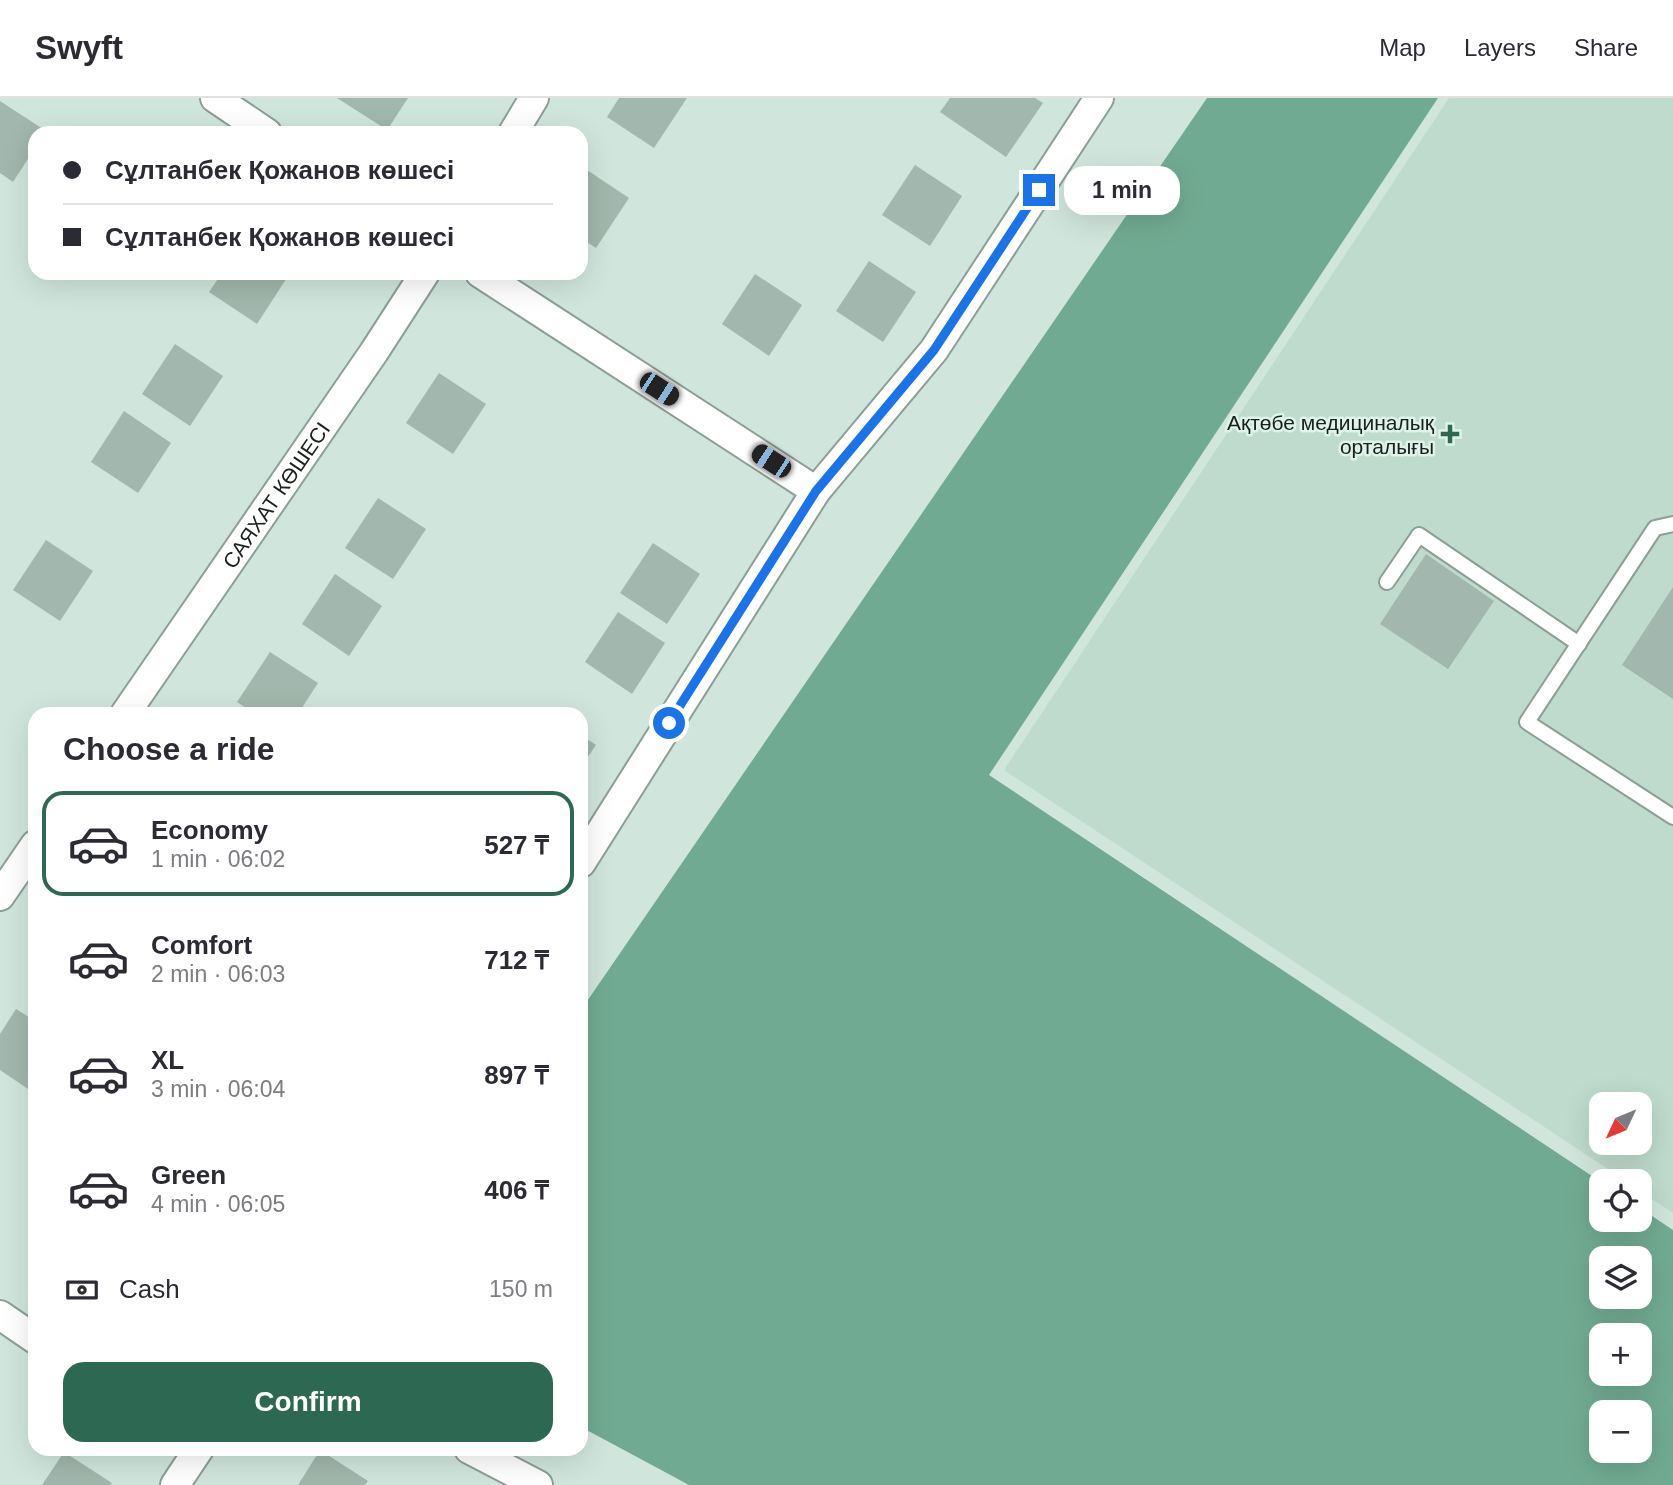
<!DOCTYPE html>
<html lang="en">
<head>
<meta charset="utf-8">
<style>
  body { margin:0; font-family:Arial,sans-serif; background:#f7f7f7; color:#2b2b33; height:100vh; display:flex; flex-direction:column; font-size:26px; white-space:nowrap }
  * { box-sizing:border-box; margin:0 }
  p { font-size:23px; color:#7c7c81 }
  .icon { flex:none; width:38px; height:38px; fill:none; stroke:currentColor; stroke-width:2; stroke-linecap:round; stroke-linejoin:round }
  .map { position:relative; flex:1; overflow:hidden }
  .side { position:absolute; left:28px; top:609px; width:560px; height:749px; display:flex; flex-direction:column; background:#fff; border-radius:21px; box-shadow:0 7px 28px #0002 }
  .side>* { flex:none }
  .hud { position:absolute; left:28px; top:28px; width:560px; height:154px; border-radius:21px; box-shadow:0 7px 28px #0002; display:grid; align-content:center; height:154px; padding:0 35px; background:#fff }
  .needle { width:46px; rotate:226deg }
  .fabs { position:absolute; left:1589px; top:994px; display:grid; gap:14px }
  .fabs a { display:grid; place-items:center; width:63px; height:63px; border-radius:14px; background:#fff; box-shadow:0 7px 28px #0002; font-size:35px }
  .end { position:absolute; width:32px; height:32px; margin:-16px; border:9px solid #1a73e8; background:#fff; box-shadow:0 0 0 4px #fff }
  .from { border-radius:50% }
  .bubble { position:absolute; height:49px; border-radius:21px; background:#fff; box-shadow:0 7px 28px #0002; font-size:23px; font-weight:600; line-height:49px; text-align:center }
  .car { position:absolute; width:21px; height:42px; margin:-21px -10px; border-radius:9px; box-shadow:0 0 5px 2px #0007; background:linear-gradient(#222 24%,#8ab4d8 0 40%,#222 0 76%,#8ab4d8 0 86%,#222 0) }
  .hud b { display:flex; align-items:center; gap:24px; height:66px; font-size:26px }
  .hud b+b { border-top:2px solid #e1e1e2 }
  .hud i { width:18px; height:18px; background:#2b2b33 }
  ul { padding:0; list-style:none }
  li { display:flex; align-items:center; gap:21px; height:105px; margin:0 14px 10px; padding:0 21px; border:4px solid transparent; border-radius:21px }
  li div { flex:1 }
  li b { display:block; font-size:26px }
  li em { font-style:normal; font-weight:600 }
  li.current { border-color:#2d6852 }
  li>.icon { width:63px; height:63px; stroke-width:1.5 }
  h2 { padding:0 35px; font-size:32px; line-height:84px }
  .pay { display:flex; align-items:center; gap:18px; height:77px; padding:0 35px; font-size:26px }
  .pay p { margin-inline-start:auto }
  .cta { display:flex; gap:14px; margin-top:auto; padding:14px 35px }
  .cta a { flex:1; height:80px; border-radius:21px; background:#2d6852; color:#fff; font-size:28px; font-weight:600; line-height:80px; text-align:center }
  header { display:flex; align-items:center; gap:42px; box-sizing:border-box; height:98px; padding:0 35px; background:#fff; border-bottom:2px solid #e1e1e2 }
  header strong { font-size:33px }
  nav { display:flex; gap:38px; margin-inline-start:auto; font-size:24px }
  .map>svg:first-child { display:block }
  .built { fill:#bedbcd; fill-rule:evenodd }
  .forest { fill:#71aa92; fill-rule:evenodd }
  .building { fill:#a2b7ad }
  .lines { fill:none; stroke-linecap:round; stroke-linejoin:round }
  .lane-casing { stroke:#8b9f95; stroke-width:18 }
  .street-casing { stroke:#8b9f95; stroke-width:32 }
  .lane { stroke:#fff; stroke-width:14 }
  .street { stroke:#fff; stroke-width:28 }
  .route { stroke:#1a73e8; stroke-width:9 }
  .poi-dot { fill:#2d6852; stroke:#def3e9; stroke-width:2.5 }
  .labels { text-anchor:middle; dominant-baseline:central; stroke-width:5; stroke-linejoin:round; paint-order:stroke }
  .poi-label { font-size:21px; fill:#19201d; stroke:#def3e9; text-anchor:end }
  .street-label { font-size:21px; fill:#19201d; stroke:#def3e9 }
</style>
</head>
<body>
<header>
<strong>Swyft</strong>
<nav><a>Map</a><a>Layers</a><a>Share</a></nav>
</header>
<div class="map">
<svg width="1673" height="1387" viewBox="0 0 1673 1387">
  <rect width="100%" height="100%" fill="#d0e6dc"/>
  <path class="built" d="M 1449,0 L 1673,0 L 1673,1115 L 1640,1093 L 1640,1083 L 1626,1083 L 1004,672 ZM 1601,1006 L 1640,1006 L 1640,1045 L 1601,1045 Z"/>
  <path class="forest" d="M 1207,0 L 1438,0 L 989,677 L 1601,1084 L 1601,1122 L 1640,1122 L 1640,1110 L 1673,1132 L 1673,1387 L 689,1387 L 581,1329 L 581,912 ZM 1601,1160 L 1640,1160 L 1640,1199 L 1601,1199 ZM 1601,1237 L 1640,1237 L 1640,1276 L 1601,1276 ZM 1601,1314 L 1640,1314 L 1640,1353 L 1601,1353 Z"/>
  <g class="building">
    <path d="M 337,0 L 408,0 L 387,32 Z"/>
    <path d="M 619,0 L 687,0 L 654,50 L 607,19 Z"/>
    <path d="M 950,0 L 1035,0 L 1043,5 L 1006,59 L 940,14 Z"/>
    <path d="M 0,3 L 46,33 L 45,35 L 35,35 L 35,50 L 13,84 L 0,75 Z"/>
    <path d="M 915,67 L 962,98 L 930,148 L 882,117 Z"/>
    <path d="M 581,68 L 629,100 L 596,150 L 581,140 Z"/>
    <path d="M 869,163 L 916,194 L 883,244 L 836,213 Z"/>
    <path d="M 222,175 L 290,175 L 257,226 L 209,194 Z"/>
    <path d="M 755,176 L 802,207 L 769,258 L 722,226 Z"/>
    <path d="M 175,246 L 223,278 L 190,328 L 142,296 Z"/>
    <path d="M 439,275 L 486,306 L 453,356 L 406,325 Z"/>
    <path d="M 124,313 L 171,345 L 138,395 L 91,364 Z"/>
    <path d="M 378,400 L 426,431 L 393,481 L 345,450 Z"/>
    <path d="M 46,442 L 93,473 L 60,523 L 13,492 Z"/>
    <path d="M 653,445 L 700,476 L 667,526 L 620,495 Z"/>
    <path d="M 1426,456 L 1494,503 L 1448,571 L 1380,526 Z"/>
    <path d="M 335,476 L 382,508 L 349,558 L 302,526 Z"/>
    <path d="M 1673,489 L 1673,601 L 1622,567 Z"/>
    <path d="M 618,514 L 665,545 L 632,596 L 585,564 Z"/>
    <path d="M 270,554 L 318,585 L 298,616 L 255,616 L 237,604 Z"/>
    <path d="M 581,637 L 596,647 L 581,669 Z"/>
    <path d="M 16,911 L 35,923 L 35,986 L 31,993 L 0,972 L 0,936 Z"/>
    <path d="M 320,1352 L 368,1383 L 365,1387 L 298,1387 Z"/>
    <path d="M 64,1354 L 112,1385 L 110,1387 L 42,1387 Z"/>
  </g>
  <g class="lines">
    <defs>
      <g id="lane">
        <path d="M 1673,426 L 1655,430 L 1527,624 L 1673,719"/>
        <path d="M 1387,484 L 1419,437 L 1579,546"/>
      </g>
      <g id="street">
        <path d="M 215,0 L 267,35"/>
        <path d="M 513,35 L 534,0"/>
        <path d="M 480,175 L 816,393"/>
        <path id="s1" d="M 125,616 L 374,254 L 425,175"/>
        <path d="M 581,765 L 816,393 L 934,252 L 1099,0"/>
        <path d="M 0,798 L 35,747"/>
        <path d="M 0,1217 L 35,1241"/>
        <path d="M 469,1351 L 538,1387"/>
        <path d="M 175,1387 L 199,1351"/>
      </g>
    </defs>
    <use href="#lane" class="lane-casing"/>
    <use href="#street" class="street-casing"/>
    <use href="#lane" class="lane"/>
    <use href="#street" class="street"/>
  </g>
  <g class="lines">
    <path class="route" d="M 669,625 L 816,393 L 934,252 L 1039,92"/>
  </g>
  <path class="poi-dot" d="M1446.5 325.5h7v7h7v7h-7v7h-7v-7h-7v-7h7z"/>
  <g class="labels">
    <g class="poi-label">
      <text x="1434" y="324">Ақтөбе медициналық<tspan x="1434" dy="24">орталығы</tspan></text>
    </g>
    <g class="street-label">
      <text stroke="none"><textPath href="#s1" startOffset="266">САЯХАТ КӨШЕСІ</textPath></text>
    </g>
  </g>
</svg>
<div class="fabs">
<a><svg class="needle" viewBox="-14 -14 28 28"><path d="M0-13l5 13h-10z" fill="#e53935"/><path d="M0 13l5-13h-10z" fill="#7c7c81"/></svg></a>
<a><svg class="icon" aria-label="locate" viewBox="0 0 24 24"><circle cx="12" cy="12" r="6"/><path d="M12 2v4M12 18v4M2 12h4M18 12h4"/></svg></a>
<a><svg class="icon" aria-label="layers" viewBox="0 0 24 24"><path d="M12 4l9 5-9 5-9-5zM3 14l9 5 9-5"/></svg></a>
<a>+</a>
<a>−</a>
</div>
<i class="end from" style="left:669px;top:625px"></i>
<i class="end" style="left:1039px;top:92px"></i>
<div class="bubble" style="left:1064px;top:68px;width:116px">1 min</div>
<i class="car" style="left:659px;top:291px;rotate:123deg"></i>
<i class="car" style="left:771px;top:363px;rotate:303deg"></i>
<div class="hud">
<b><i class="from"></i>Сұлтанбек Қожанов көшесі</b>
<b><i></i>Сұлтанбек Қожанов көшесі</b>
</div>
<section class="side">
<h2>Choose a ride</h2>
<ul>
<li class="current"><svg class="icon" aria-label="car" viewBox="0 0 24 24"><path d="M5 17H2v-5l4-1 3-4h7l3 4 3 1v5h-3M9 17h6M6 11h13"/><circle cx="7" cy="17" r="2"/><circle cx="17" cy="17" r="2"/></svg><div><b>Economy</b><p>1 min · 06:02</p></div><em>527 ₸</em></li>
<li><svg class="icon" aria-label="car" viewBox="0 0 24 24"><path d="M5 17H2v-5l4-1 3-4h7l3 4 3 1v5h-3M9 17h6M6 11h13"/><circle cx="7" cy="17" r="2"/><circle cx="17" cy="17" r="2"/></svg><div><b>Comfort</b><p>2 min · 06:03</p></div><em>712 ₸</em></li>
<li><svg class="icon" aria-label="car" viewBox="0 0 24 24"><path d="M5 17H2v-5l4-1 3-4h7l3 4 3 1v5h-3M9 17h6M6 11h13"/><circle cx="7" cy="17" r="2"/><circle cx="17" cy="17" r="2"/></svg><div><b>XL</b><p>3 min · 06:04</p></div><em>897 ₸</em></li>
<li><svg class="icon" aria-label="car" viewBox="0 0 24 24"><path d="M5 17H2v-5l4-1 3-4h7l3 4 3 1v5h-3M9 17h6M6 11h13"/><circle cx="7" cy="17" r="2"/><circle cx="17" cy="17" r="2"/></svg><div><b>Green</b><p>4 min · 06:05</p></div><em>406 ₸</em></li>
</ul>
<div class="pay"><svg class="icon" aria-label="cash" viewBox="0 0 24 24"><path d="M3 7h18v10H3z"/><circle cx="12" cy="12" r="2"/></svg>Cash<p>150 m</p></div>
<div class="cta"><a>Confirm</a></div>
</section>
</div>
</body>
</html>
